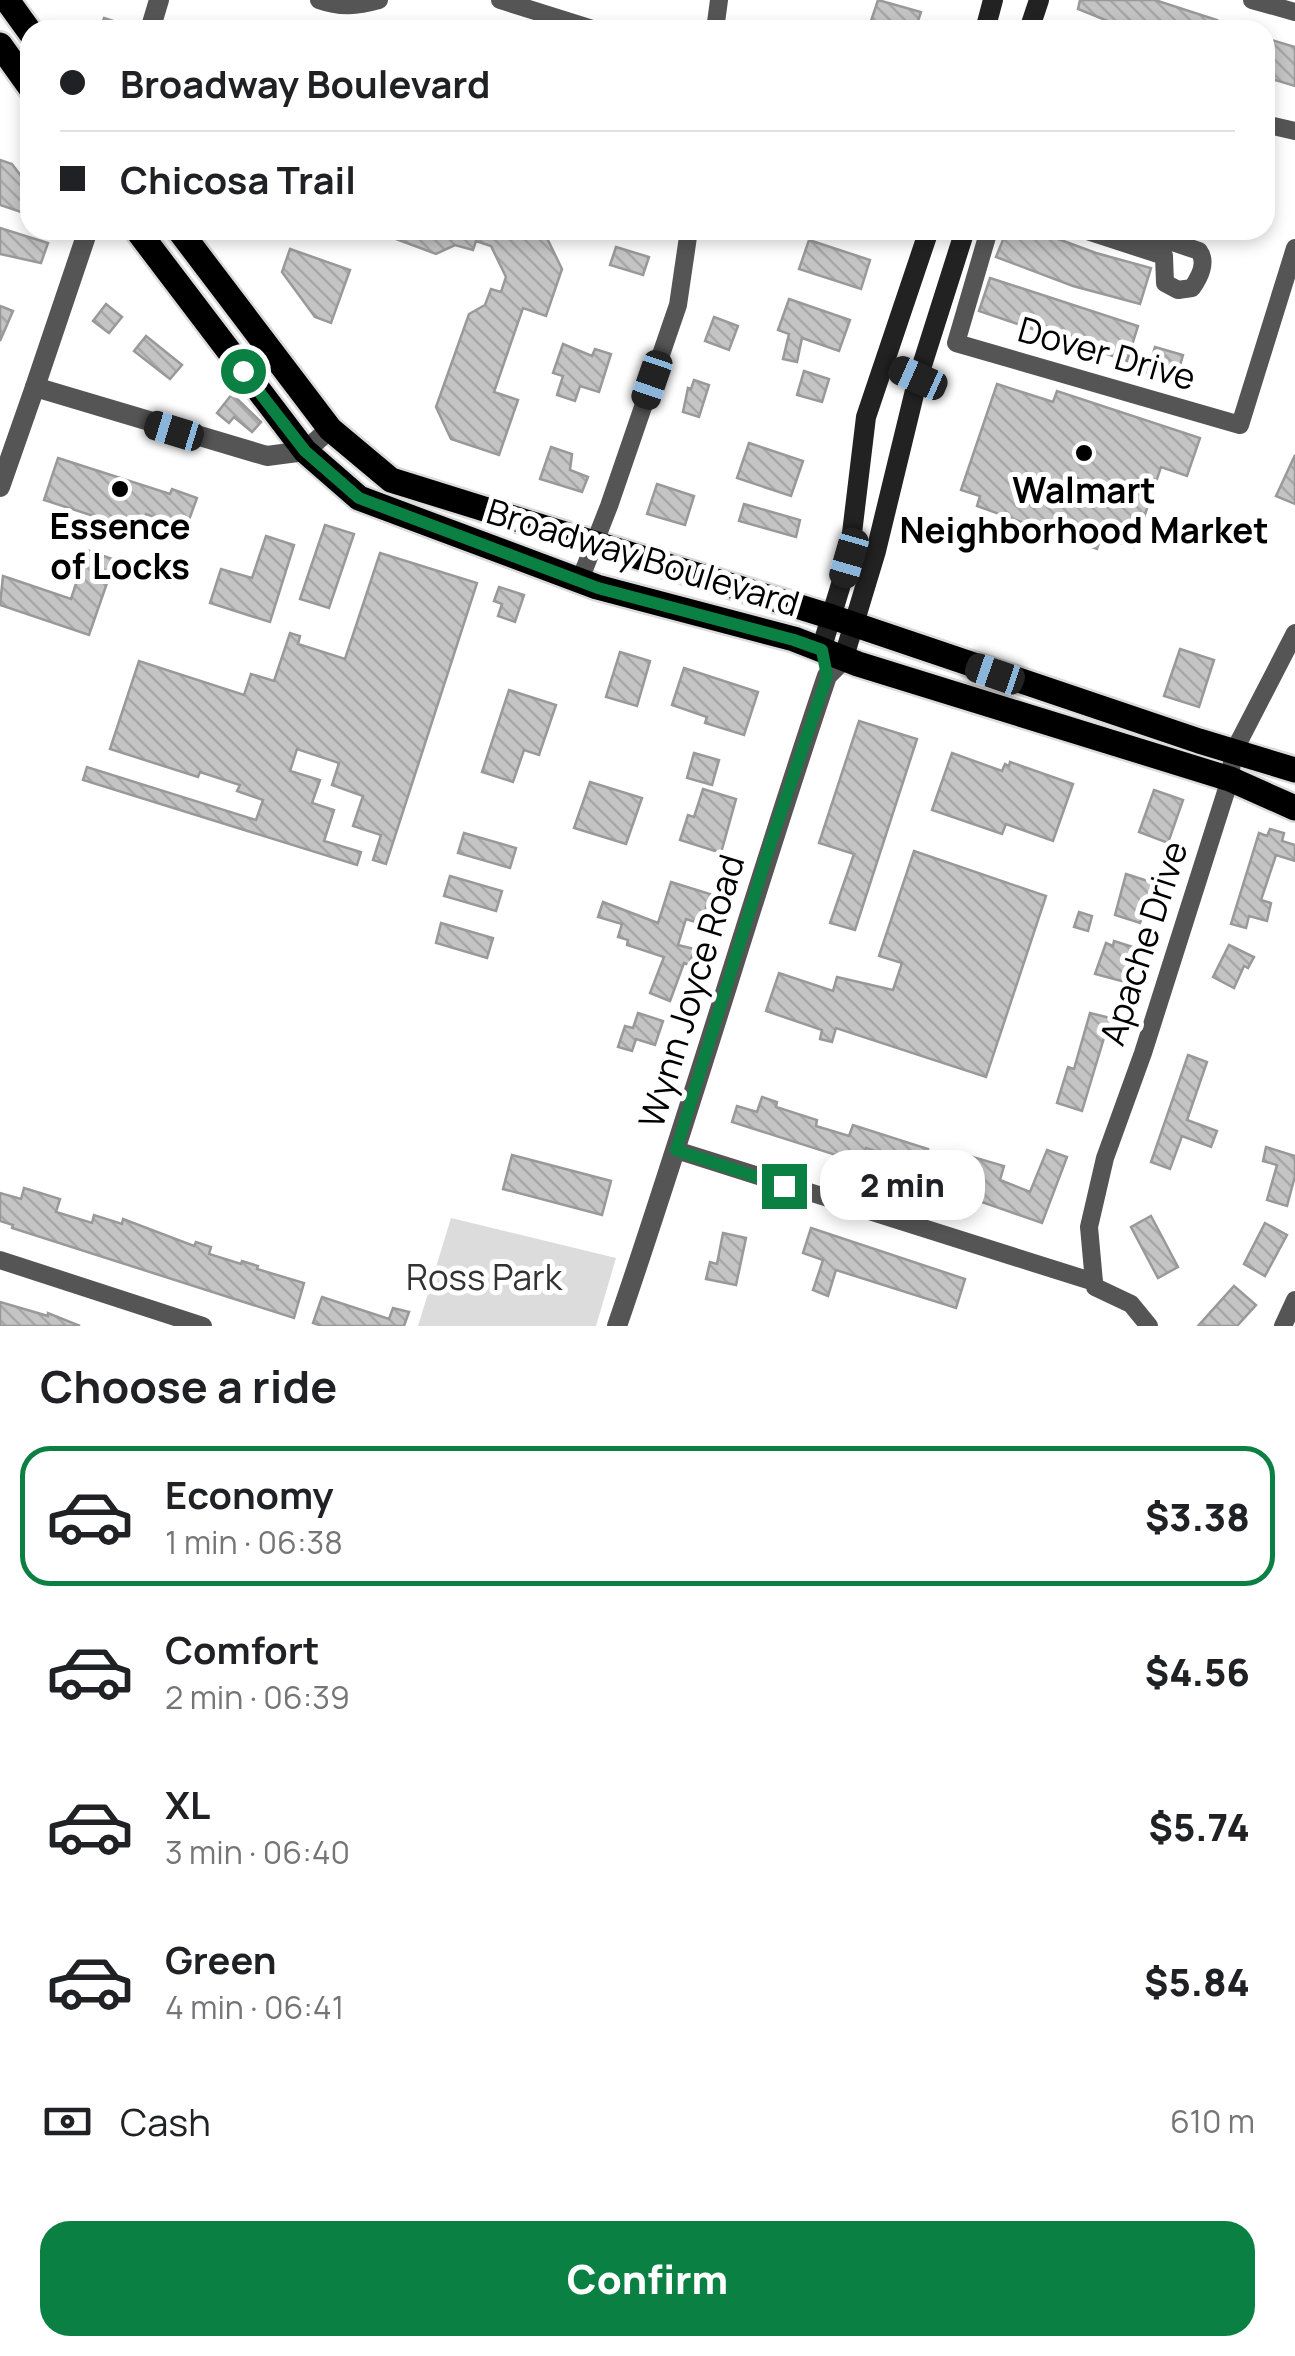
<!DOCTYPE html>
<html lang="en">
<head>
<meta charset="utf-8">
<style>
  body { margin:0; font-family:Manrope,sans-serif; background:#f6f6f6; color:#202124; height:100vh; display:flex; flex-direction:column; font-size:38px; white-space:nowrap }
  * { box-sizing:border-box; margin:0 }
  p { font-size:32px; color:#757577 }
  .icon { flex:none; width:55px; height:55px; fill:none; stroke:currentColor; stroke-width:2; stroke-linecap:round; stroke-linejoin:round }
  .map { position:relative; height:1326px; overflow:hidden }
  .side { display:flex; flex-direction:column; background:#fff; flex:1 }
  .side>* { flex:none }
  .top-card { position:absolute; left:20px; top:20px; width:1255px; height:220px; border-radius:30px; box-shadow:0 5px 15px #0003; display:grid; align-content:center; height:220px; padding:0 40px; background:#fff }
  .end { position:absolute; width:45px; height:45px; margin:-22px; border:12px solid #0b8043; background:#fff; box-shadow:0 0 0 5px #fff }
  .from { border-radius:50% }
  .bubble { position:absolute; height:70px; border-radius:30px; background:#fff; box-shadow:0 5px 15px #0003; font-size:32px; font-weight:800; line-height:70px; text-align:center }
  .car { position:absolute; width:30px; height:60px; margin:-30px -15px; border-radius:12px; box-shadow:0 0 8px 2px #0007; background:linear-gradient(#222 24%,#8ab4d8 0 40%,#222 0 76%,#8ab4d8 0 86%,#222 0) }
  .top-card b { display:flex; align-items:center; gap:35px; height:95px; font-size:38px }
  .top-card b+b { border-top:2px solid #e0e0e0 }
  .top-card i { width:25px; height:25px; background:#202124 }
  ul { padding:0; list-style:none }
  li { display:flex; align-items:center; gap:30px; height:140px; margin:0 20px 15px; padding:0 20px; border:5px solid transparent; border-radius:30px }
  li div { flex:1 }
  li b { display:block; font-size:38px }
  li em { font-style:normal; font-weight:800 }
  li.current { border-color:#0b8043 }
  li>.icon { width:90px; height:90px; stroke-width:1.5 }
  h2 { padding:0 40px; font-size:45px; line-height:120px }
  .pay { display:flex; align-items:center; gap:25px; height:110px; padding:0 40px; font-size:38px }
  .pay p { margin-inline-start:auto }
  .cta { display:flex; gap:20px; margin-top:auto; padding:20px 40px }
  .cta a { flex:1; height:115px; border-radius:30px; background:#0b8043; color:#fff; font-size:40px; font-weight:800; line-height:115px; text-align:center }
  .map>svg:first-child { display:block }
  .green { fill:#dcdcdc }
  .building { fill:url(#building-back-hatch); stroke:#999; stroke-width:2.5 }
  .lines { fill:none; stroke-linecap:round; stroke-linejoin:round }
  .primary-casing { stroke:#dbdbdb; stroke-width:30 }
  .minor { stroke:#555; stroke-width:18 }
  .tertiary { stroke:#555; stroke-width:20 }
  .secondary { stroke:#222; stroke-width:20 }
  .primary { stroke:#000; stroke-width:25 }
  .route { stroke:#0b8043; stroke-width:12 }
  .poi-dot { fill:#000; stroke:#fff; stroke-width:4 }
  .labels { text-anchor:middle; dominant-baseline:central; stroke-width:10; stroke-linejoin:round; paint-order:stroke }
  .street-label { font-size:35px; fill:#000; stroke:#fff }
  .poi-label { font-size:35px; font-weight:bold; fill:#000; stroke:#fff }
  .park-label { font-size:35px; fill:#333; stroke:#fff }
</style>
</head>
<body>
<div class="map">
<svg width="1295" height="1326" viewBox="0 0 1295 1326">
  <defs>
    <pattern id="building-back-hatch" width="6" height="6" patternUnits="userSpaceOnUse" patternTransform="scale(2.5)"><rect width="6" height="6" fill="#c4c4c4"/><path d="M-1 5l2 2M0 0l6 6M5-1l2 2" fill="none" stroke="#a7a7a7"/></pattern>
  </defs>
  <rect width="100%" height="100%" fill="#fff"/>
  <path class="green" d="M 451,1218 L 616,1258 L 596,1326 L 418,1326 Z"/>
  <g class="building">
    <path d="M 878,0 L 921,12 L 915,30 L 868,30 Z"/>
    <path d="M 1080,0 L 1155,0 L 1217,20 L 1214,30 L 1173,27 L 1172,30 L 1130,30 L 1078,9 Z"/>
    <path d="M 104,18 L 134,28 L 134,30 L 100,30 Z"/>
    <path d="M 1265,38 L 1295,47 L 1295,86 L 1265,77 Z"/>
    <path d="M 0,160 L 12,164 L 30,188 L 30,215 L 0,205 Z"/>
    <path d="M 0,228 L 48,243 L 41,263 L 0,254 Z"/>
    <path d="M 372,230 L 543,230 L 562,269 L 546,316 L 523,308 L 494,392 L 518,400 L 499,455 L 451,439 L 436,407 L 469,314 L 485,305 L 491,289 L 501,292 L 506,277 L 491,246 L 476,241 L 473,250 L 455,245 L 436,254 Z"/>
    <path d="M 1007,230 L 1034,230 L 1096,253 L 1151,268 L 1140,304 L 1073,286 L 996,257 Z"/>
    <path d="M 809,240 L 870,260 L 861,289 L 799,269 Z"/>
    <path d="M 616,247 L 649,257 L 643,275 L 610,265 Z"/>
    <path d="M 290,249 L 350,270 L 331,323 L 315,317 L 282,272 Z"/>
    <path d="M 990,278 L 1138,326 L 1127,361 L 979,311 Z"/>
    <path d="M 789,299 L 850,320 L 839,351 L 802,338 L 797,362 L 783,359 L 789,334 L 778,330 Z"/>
    <path d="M 106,304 L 122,317 L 109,333 L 93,321 Z"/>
    <path d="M 0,306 L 13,311 L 0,341 Z"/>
    <path d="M 714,317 L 738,326 L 729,350 L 705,341 Z"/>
    <path d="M 146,336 L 182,365 L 170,379 L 134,351 Z"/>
    <path d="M 563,344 L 592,356 L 595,349 L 611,354 L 599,392 L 580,386 L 575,401 L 557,395 L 563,376 L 553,373 Z"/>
    <path d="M 1155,347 L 1183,355 L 1175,382 L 1147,374 Z"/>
    <path d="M 804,371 L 829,379 L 822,402 L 797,395 Z"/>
    <path d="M 694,380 L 709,385 L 699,417 L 683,412 L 688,388 L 691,389 Z"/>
    <path d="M 997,384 L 1053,402 L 1057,391 L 1200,438 L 1187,476 L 1161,467 L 1134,547 L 1101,537 L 1097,549 L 1066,538 L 977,506 L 980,496 L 961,490 Z"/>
    <path d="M 232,394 L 261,422 L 252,432 L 234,417 L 229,423 L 217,413 Z"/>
    <path d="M 749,443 L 803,461 L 791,496 L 737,478 Z"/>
    <path d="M 551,447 L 572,454 L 570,470 L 588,477 L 582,492 L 540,479 Z"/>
    <path d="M 1295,455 L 1295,504 L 1276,496 Z"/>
    <path d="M 58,458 L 170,494 L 172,489 L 197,498 L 186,528 L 146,514 L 140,531 L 44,500 Z"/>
    <path d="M 657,484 L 694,496 L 685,525 L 647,514 Z"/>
    <path d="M 744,504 L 800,520 L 796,537 L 739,521 Z"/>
    <path d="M 325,525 L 354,534 L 329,608 L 300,599 Z"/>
    <path d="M 266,536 L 294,545 L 270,622 L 210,603 L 221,569 L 252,578 Z"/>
    <path d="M 87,550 L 115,560 L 89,635 L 0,605 L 3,576 L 71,599 Z"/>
    <path d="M 380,553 L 477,583 L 386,864 L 373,860 L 381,835 L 353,826 L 363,796 L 332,785 L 339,763 L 297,749 L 290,771 L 320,780 L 312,803 L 334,810 L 324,841 L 361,852 L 357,865 L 83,780 L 87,767 L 256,820 L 263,800 L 237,791 L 240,785 L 200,772 L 198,777 L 110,749 L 139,661 L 244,695 L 251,674 L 274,681 L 290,633 L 300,636 L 298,644 L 345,659 Z"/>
    <path d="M 499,587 L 524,595 L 515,622 L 498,616 L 502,604 L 494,601 Z"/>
    <path d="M 1180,649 L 1214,660 L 1199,707 L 1164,696 Z"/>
    <path d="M 620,652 L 650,661 L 637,706 L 606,697 Z"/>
    <path d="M 684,668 L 758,692 L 744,735 L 705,723 L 707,717 L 672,705 Z"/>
    <path d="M 509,690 L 556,705 L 539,755 L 524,750 L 513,782 L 482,772 Z"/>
    <path d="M 859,721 L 917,739 L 855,930 L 830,923 L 854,854 L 819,843 Z"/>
    <path d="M 694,753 L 719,760 L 712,785 L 687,778 Z"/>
    <path d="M 952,753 L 1002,771 L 1005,764 L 1009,766 L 1010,762 L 1073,784 L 1053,841 L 1006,824 L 1002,834 L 932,810 Z"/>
    <path d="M 590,782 L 642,798 L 626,844 L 574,828 Z"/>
    <path d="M 703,789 L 736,799 L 721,853 L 680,840 L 688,815 L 694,817 Z"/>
    <path d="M 1154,790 L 1183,800 L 1168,843 L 1139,832 Z"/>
    <path d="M 1270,829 L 1284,833 L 1282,841 L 1295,845 L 1295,861 L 1276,855 L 1261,900 L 1271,903 L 1267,921 L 1249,916 L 1246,928 L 1231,924 L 1259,833 L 1267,836 Z"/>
    <path d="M 464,833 L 516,848 L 510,868 L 458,853 Z"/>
    <path d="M 914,851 L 1046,896 L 986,1077 L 836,1028 L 832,1042 L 820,1039 L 822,1030 L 766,1011 L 779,973 L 833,991 L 837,977 L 893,990 L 902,963 L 879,956 Z"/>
    <path d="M 1126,874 L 1154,883 L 1140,923 L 1115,915 Z"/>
    <path d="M 450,876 L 502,891 L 496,911 L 444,896 Z"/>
    <path d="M 671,882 L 710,894 L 701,924 L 686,919 L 678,945 L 694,949 L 689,965 L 684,963 L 670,1001 L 650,993 L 664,957 L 627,945 L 628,940 L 618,937 L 622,924 L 598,917 L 603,902 L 658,923 Z"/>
    <path d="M 1079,912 L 1092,916 L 1088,931 L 1074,927 Z"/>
    <path d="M 441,923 L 493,938 L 487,958 L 436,943 Z"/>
    <path d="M 1114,941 L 1136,948 L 1125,982 L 1095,974 L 1106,943 L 1113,946 Z"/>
    <path d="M 1229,945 L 1254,957 L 1248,968 L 1244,966 L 1234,988 L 1213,977 Z"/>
    <path d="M 638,1013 L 663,1021 L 655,1045 L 636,1039 L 632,1051 L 618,1047 L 625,1026 L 633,1028 Z"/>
    <path d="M 1090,1013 L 1110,1018 L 1082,1111 L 1057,1103 L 1068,1067 L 1074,1069 Z"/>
    <path d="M 1188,1055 L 1207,1062 L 1187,1120 L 1217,1131 L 1211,1147 L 1182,1136 L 1170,1169 L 1151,1162 Z"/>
    <path d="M 762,1097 L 777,1102 L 776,1107 L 817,1120 L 816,1126 L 849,1136 L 853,1125 L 928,1149 L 922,1167 L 942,1173 L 938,1188 L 898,1176 L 903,1159 L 866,1148 L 861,1163 L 732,1122 L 737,1106 L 757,1112 Z"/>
    <path d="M 1266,1147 L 1295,1156 L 1295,1176 L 1287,1206 L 1267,1200 L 1277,1165 L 1263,1161 Z"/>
    <path d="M 1047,1150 L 1067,1157 L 1042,1223 L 976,1200 L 981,1183 L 960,1177 L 966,1155 L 1004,1166 L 1000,1180 L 1030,1192 Z"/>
    <path d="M 512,1155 L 611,1181 L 602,1215 L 503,1189 Z"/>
    <path d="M 24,1188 L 60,1199 L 56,1212 L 92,1223 L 94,1215 L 122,1224 L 123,1219 L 194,1246 L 196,1242 L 211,1247 L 209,1254 L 241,1264 L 242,1261 L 258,1266 L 257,1269 L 304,1283 L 294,1318 L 12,1228 L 13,1225 L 0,1221 L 0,1193 L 21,1199 Z"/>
    <path d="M 1151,1216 L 1178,1267 L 1158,1278 L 1131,1227 Z"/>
    <path d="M 1265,1223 L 1287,1235 L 1265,1276 L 1244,1264 Z"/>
    <path d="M 811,1228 L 965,1279 L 956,1308 L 836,1270 L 828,1296 L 813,1290 L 823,1260 L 803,1253 Z"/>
    <path d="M 723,1233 L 746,1238 L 736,1285 L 706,1279 L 710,1262 L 717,1264 Z"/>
    <path d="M 1234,1286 L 1256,1305 L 1237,1326 L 1198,1326 Z"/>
    <path d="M 322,1297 L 389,1319 L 393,1308 L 409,1312 L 404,1326 L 322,1326 L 313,1323 Z"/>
    <path d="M 0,1302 L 48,1316 L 48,1313 L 80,1326 L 0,1326 Z"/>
  </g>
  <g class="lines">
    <defs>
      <g id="primary">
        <path d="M 7,0 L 30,32"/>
        <path d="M 0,45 L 30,87"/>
        <path d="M 137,230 L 305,451 L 359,498 L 597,587 L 794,639 L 858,664 L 1230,779 L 1295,808"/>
        <path d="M 179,230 L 330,429 L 391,480 L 832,617 L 1199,741 L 1295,770"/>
      </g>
    </defs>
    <use href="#primary" class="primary-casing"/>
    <g class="minor">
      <path d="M 319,0 C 341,8 357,6 379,0"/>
      <path d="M 500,0 L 596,30"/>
      <path d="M 1252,0 L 1295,12"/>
      <path d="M 715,30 L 719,0"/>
      <path d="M 1265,124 L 1295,131"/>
      <path d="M 989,230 L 956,343 L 1240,425 L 1295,248"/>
      <path d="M 1084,230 L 1164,256 L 1165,283 L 1178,290 L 1192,288 C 1200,277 1207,262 1199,251 L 1137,230"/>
      <path d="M 580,580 L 609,506 L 678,305 L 689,230"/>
      <path d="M 676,1150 L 1094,1282 L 1095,1287 L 1131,1304 L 1149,1326"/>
      <path d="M 0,1260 L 203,1326"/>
      <path d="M 1094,1282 L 1089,1227 L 1105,1158 L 1143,1053 L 1230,779 L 1233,753 L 1295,633"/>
      <path d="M 1283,1326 L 1295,1300"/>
    </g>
    <g class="tertiary">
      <path d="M 150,30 L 159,0"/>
      <path d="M 35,387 L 88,230"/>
      <path d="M 0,487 L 35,387 L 267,456 L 305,451 L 330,429"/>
      <path d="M 617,1326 C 691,1111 754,892 827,676 L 843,660"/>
    </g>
    <g class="secondary">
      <path d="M 985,30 L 993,0"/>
      <path d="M 1029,30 L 1039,0"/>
      <path d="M 821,650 L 849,558 L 866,417 L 929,230"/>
      <path d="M 843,660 L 876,551 L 918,378 L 965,230"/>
    </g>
    <use href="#primary" class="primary"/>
  </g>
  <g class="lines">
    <path class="route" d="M 243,371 L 305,451 L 359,498 L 598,588 L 794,640 L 822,650 L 827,676 L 771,842 L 676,1150 L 784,1186"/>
  </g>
  <g class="poi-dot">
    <circle cx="1084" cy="453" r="10"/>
    <circle cx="120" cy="489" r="10"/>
  </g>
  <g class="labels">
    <g class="street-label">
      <text transform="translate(1107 353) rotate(16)">Dover Drive</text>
      <text transform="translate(643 557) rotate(17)">Broadway Boulevard</text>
      <text transform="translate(1143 943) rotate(-72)">Apache Drive</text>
      <text transform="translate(691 991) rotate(-73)">Wynn Joyce Road</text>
    </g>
    <g class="poi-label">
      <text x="1084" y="490">Walmart<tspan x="1084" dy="40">Neighborhood Market</tspan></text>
      <text x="120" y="526">Essence<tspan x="120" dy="40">of Locks</tspan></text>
    </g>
    <g class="park-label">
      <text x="484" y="1277">Ross Park</text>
    </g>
  </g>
</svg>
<i class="end from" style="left:243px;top:371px"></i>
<i class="end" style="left:784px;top:1186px"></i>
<div class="bubble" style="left:820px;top:1150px;width:165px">2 min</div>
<i class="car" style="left:918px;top:378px;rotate:294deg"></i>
<i class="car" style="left:652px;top:380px;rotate:199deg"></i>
<i class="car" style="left:174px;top:431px;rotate:287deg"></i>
<i class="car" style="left:849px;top:558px;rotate:196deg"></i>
<i class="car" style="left:995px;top:674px;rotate:289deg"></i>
<div class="top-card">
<b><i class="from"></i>Broadway Boulevard</b>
<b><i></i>Chicosa Trail</b>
</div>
</div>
<section class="side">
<h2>Choose a ride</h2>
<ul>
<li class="current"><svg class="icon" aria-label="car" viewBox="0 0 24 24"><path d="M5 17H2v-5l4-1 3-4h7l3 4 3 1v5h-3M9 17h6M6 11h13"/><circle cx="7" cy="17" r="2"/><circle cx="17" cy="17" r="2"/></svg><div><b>Economy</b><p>1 min · 06:38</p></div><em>$3.38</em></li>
<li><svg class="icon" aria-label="car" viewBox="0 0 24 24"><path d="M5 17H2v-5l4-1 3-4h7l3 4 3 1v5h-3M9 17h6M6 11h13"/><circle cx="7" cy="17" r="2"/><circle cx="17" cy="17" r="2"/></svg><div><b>Comfort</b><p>2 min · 06:39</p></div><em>$4.56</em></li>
<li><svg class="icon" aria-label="car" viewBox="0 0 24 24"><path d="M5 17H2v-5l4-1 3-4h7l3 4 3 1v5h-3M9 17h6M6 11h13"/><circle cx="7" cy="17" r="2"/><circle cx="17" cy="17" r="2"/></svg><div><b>XL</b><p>3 min · 06:40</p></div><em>$5.74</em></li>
<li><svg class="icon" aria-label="car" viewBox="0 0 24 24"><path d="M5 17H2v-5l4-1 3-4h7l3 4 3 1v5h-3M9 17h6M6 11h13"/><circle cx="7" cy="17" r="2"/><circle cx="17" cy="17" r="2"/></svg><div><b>Green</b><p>4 min · 06:41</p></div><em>$5.84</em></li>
</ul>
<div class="pay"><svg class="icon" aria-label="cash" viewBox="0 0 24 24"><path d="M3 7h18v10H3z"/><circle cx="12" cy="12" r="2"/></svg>Cash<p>610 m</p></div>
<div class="cta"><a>Confirm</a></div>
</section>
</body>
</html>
